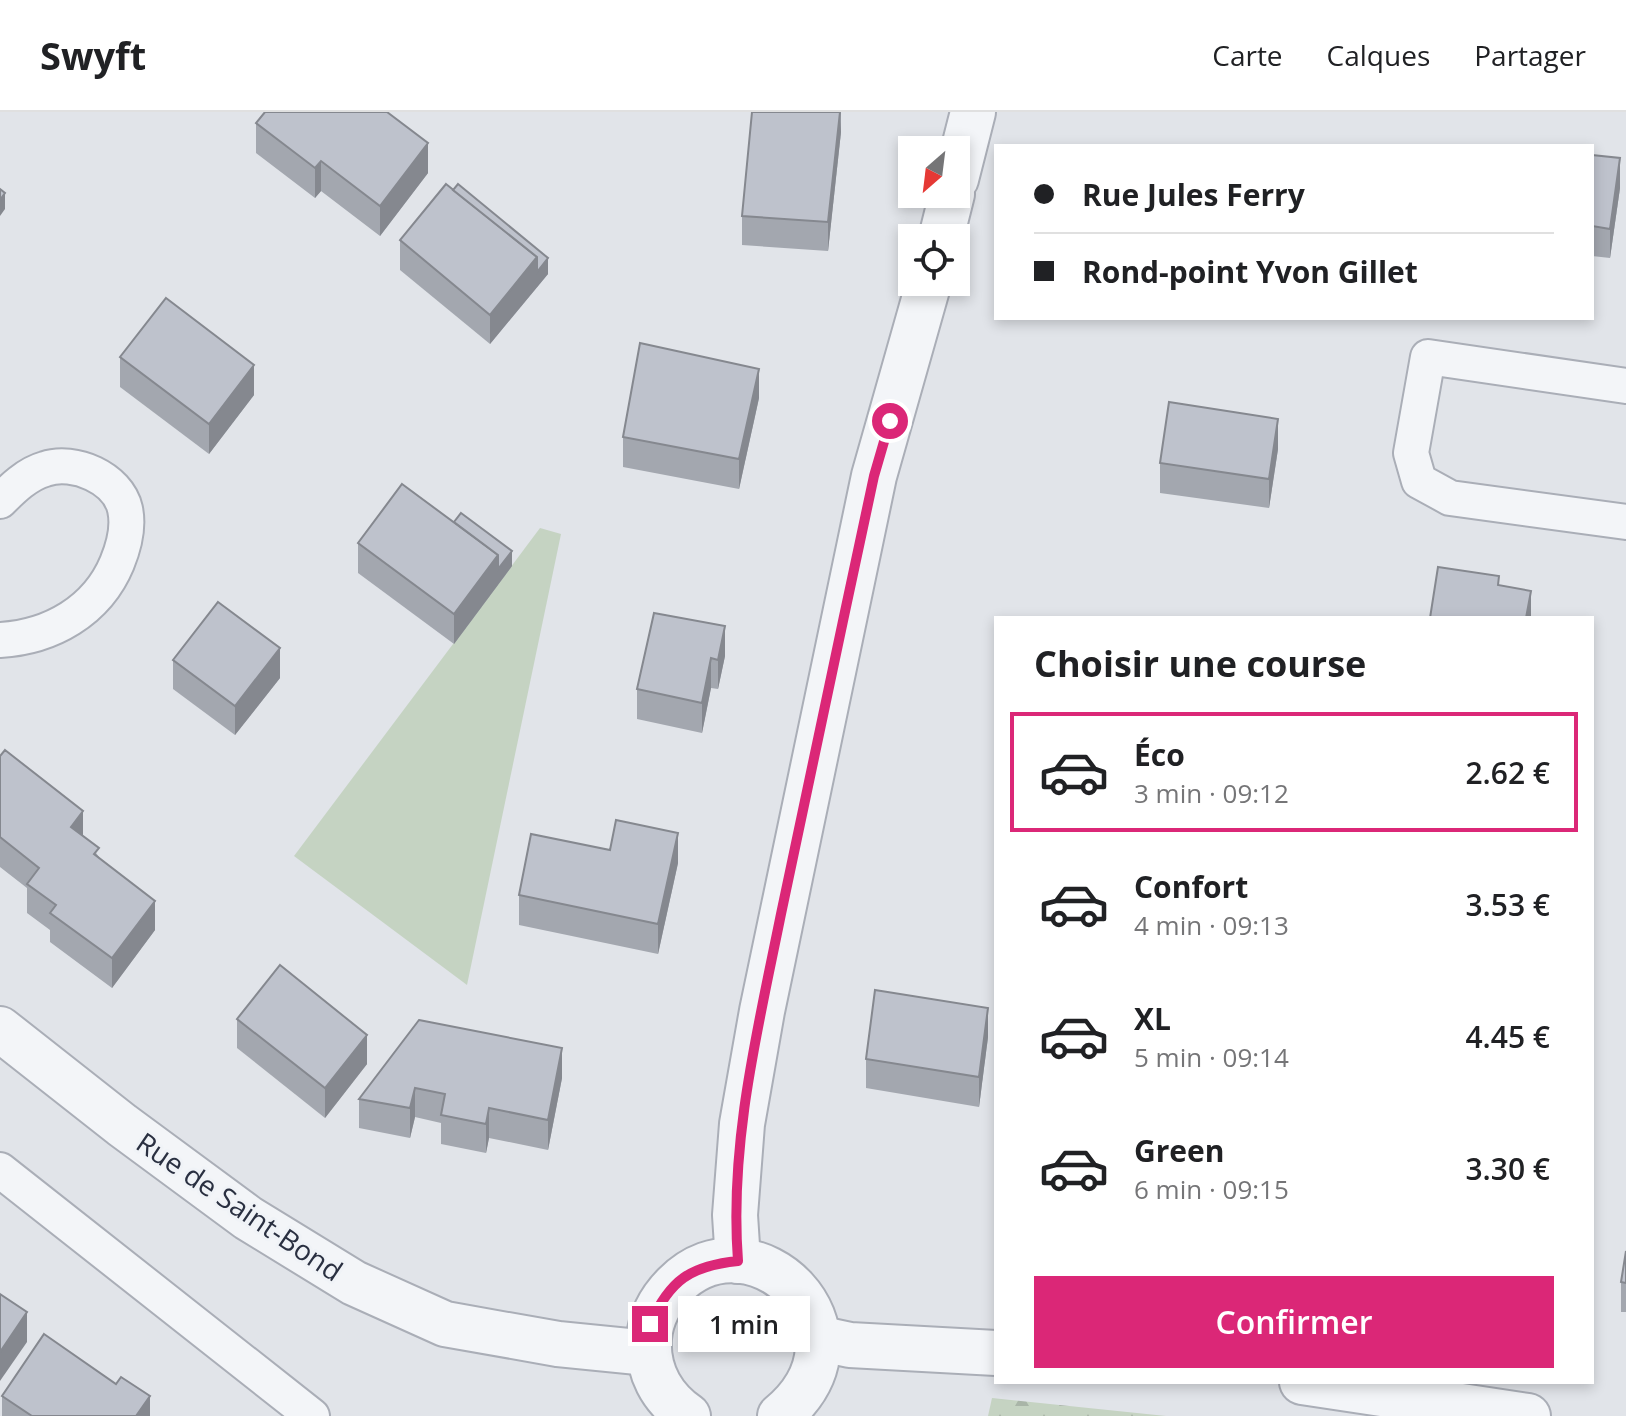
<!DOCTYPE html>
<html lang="fr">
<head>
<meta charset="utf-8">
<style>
  body { margin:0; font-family:"Open Sans",sans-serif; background:#f2f2f2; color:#202124; height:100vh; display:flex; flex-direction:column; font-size:30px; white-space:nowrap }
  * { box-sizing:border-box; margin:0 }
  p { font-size:26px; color:#757577 }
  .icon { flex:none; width:44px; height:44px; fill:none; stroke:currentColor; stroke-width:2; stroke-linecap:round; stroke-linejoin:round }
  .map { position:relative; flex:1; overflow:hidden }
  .details { position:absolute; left:994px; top:504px; width:600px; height:768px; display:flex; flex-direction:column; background:#fff; border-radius:0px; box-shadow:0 4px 12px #0003 }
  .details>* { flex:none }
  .guide { position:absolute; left:994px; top:32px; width:600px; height:176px; border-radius:0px; box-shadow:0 4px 12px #0003; display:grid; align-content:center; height:176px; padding:0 40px; background:#fff }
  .needle { width:52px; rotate:208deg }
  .fabs { position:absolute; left:898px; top:24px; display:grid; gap:16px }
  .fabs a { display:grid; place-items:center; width:72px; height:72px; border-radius:0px; background:#fff; box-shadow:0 4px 12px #0003; font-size:40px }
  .end { position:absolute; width:36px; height:36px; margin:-18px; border:10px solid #db2777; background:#fff; box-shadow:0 0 0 4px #fff }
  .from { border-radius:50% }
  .bubble { position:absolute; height:56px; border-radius:0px; background:#fff; box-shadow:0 4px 12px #0003; font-size:26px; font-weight:600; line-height:56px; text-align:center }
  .guide b { display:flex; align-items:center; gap:28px; height:76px; font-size:30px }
  .guide b+b { border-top:2px solid #e0e0e0 }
  .guide i { width:20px; height:20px; background:#202124 }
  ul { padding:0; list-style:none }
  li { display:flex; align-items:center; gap:24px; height:120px; margin:0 16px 12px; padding:0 24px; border:4px solid transparent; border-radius:0px }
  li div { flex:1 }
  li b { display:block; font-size:30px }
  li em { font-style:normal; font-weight:600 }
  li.active { border-color:#db2777 }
  li>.icon { width:72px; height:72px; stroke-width:1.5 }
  h2 { padding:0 40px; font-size:36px; line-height:96px }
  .action { display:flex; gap:16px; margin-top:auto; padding:16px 40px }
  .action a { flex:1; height:92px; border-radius:0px; background:#db2777; color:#fff; font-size:32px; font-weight:600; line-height:92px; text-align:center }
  header { display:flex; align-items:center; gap:48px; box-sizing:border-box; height:112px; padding:0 40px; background:#fff; border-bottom:2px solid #e0e0e0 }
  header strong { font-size:38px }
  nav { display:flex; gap:44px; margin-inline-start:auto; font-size:28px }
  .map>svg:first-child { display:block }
  .forest { fill:url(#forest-firs) }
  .park { fill:#c5d3c2 }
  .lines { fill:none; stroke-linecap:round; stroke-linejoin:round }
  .service-casing { stroke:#aaaeb7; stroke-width:38 }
  .minor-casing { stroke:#aaaeb7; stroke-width:48 }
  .service { stroke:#f3f5f8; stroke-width:34 }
  .minor { stroke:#f3f5f8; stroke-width:44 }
  .wall { fill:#a3a7af }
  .shaded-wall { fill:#85888f }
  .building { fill:#bec2cc; stroke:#85888f; stroke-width:2 }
  .route { stroke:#db2777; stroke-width:10 }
  .labels { text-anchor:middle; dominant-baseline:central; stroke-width:6; stroke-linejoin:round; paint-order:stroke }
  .street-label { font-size:28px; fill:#2a3041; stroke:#f0f3f7 }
</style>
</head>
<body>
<header>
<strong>Swyft</strong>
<nav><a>Carte</a><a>Calques</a><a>Partager</a></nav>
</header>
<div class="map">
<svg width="1626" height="1304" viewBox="0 0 1626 1304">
  <defs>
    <pattern id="forest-firs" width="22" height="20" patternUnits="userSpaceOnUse" patternTransform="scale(2)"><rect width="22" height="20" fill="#c5d3c2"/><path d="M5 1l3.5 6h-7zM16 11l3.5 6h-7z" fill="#a9b5a8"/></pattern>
  </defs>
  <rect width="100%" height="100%" fill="#e1e4e9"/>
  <path class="forest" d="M 992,1286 L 1166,1304 L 988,1304 Z"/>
  <path class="park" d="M 540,416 L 561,422 L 467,873 L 294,744 Z"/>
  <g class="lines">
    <defs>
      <g id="service">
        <path d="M 1626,274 L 1428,245 L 1411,341 L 1419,369 L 1450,386 L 1626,410"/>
        <path d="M 0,389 C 12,377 27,362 45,357 C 74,347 118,366 125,397 C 129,415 124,434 117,451 C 97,499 51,525 0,528"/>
        <path d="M 0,1058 L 312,1304"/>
      </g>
      <g id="minor">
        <path d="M 956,67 L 973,0"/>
        <path d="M 941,126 L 952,82"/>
        <path d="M 0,917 L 122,1013 L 248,1106 L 354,1171 L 445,1212 L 558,1232 L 648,1241"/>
        <path d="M 738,1149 L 735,1103 L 742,1012 L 762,899 L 874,364 L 929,170"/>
        <path d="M 817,1226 L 850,1233 L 996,1241"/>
        <path d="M 1302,1270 L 1528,1304"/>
        <path d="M 688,1304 C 661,1285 647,1259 649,1226 C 651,1205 660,1188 675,1173 C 752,1095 883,1218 780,1304"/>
      </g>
    </defs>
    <use href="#service" class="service-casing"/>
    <use href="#minor" class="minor-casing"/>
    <use href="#service" class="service"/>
    <use href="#minor" class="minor"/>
  </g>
  <g class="wall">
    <path d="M 841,0 L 841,20 L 828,139 L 742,133 L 742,104 Z"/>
    <path d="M 256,11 L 428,61 L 380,124 L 321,79 L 315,86 L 256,41 Z"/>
    <path d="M 1592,43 L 1620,76 L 1610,146 L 1592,144 Z"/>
    <path d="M 400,128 L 548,162 L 490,232 L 400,158 Z"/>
    <path d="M 120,245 L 254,283 L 209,342 L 120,275 Z"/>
    <path d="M 759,286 L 739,377 L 623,355 L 623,325 Z"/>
    <path d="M 1278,337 L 1269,396 L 1160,381 L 1160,351 Z"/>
    <path d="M 358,431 L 512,454 L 454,532 L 358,461 Z"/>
    <path d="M 654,501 L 725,544 L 718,577 L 711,576 L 702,621 L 637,607 L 637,577 Z"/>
    <path d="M 173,548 L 280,566 L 235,623 L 173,577 Z"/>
    <path d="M 0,644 L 83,724 L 155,818 L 112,876 L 50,830 L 50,818 L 27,801 L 27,776 L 0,755 Z"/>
    <path d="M 610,738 L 678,751 L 658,842 L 519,813 L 519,783 Z"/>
    <path d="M 237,907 L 367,952 L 325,1006 L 237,936 Z"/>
    <path d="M 419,908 L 562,966 L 548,1038 L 489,1026 L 486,1041 L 441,1032 L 441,1011 L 415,1005 L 410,1026 L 359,1016 L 359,987 Z"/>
    <path d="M 988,925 L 979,995 L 866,976 L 866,947 Z"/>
    <path d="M 1626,1139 L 1626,1200 L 1621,1200 L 1621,1170 Z"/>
    <path d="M 2,1284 L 150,1304 L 2,1304 Z"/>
  </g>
  <g class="shaded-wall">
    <path d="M 840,0 L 841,20 L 828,139 L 828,110 Z"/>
    <path d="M 428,31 L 428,61 L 380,124 L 380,94 Z"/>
    <path d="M 1620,46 L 1620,76 L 1610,146 L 1610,117 Z"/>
    <path d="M 321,49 L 321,79 L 315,86 L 315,56 Z"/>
    <path d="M 5,81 L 5,97 L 0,104 L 0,88 Z"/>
    <path d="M 537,145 L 548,146 L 548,162 L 490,232 L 490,203 Z"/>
    <path d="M 254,253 L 254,283 L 209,342 L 209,312 Z"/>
    <path d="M 759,257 L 759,286 L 739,377 L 739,347 Z"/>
    <path d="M 1278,307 L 1278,337 L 1269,396 L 1269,367 Z"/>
    <path d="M 512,439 L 512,454 L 454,532 L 454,502 L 498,443 Z"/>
    <path d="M 1531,479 L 1531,506 L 1526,506 Z"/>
    <path d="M 725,514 L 725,544 L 718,577 L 718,548 Z"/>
    <path d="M 280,536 L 280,566 L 235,623 L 235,594 Z"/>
    <path d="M 711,546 L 711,576 L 702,621 L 702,591 Z"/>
    <path d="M 83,699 L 83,729 L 71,715 Z"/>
    <path d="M 678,721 L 678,751 L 658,842 L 658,812 Z"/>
    <path d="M 155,789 L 155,818 L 112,876 L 112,846 Z"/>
    <path d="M 988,896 L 988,925 L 979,995 L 979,965 Z"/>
    <path d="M 367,923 L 367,952 L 325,1006 L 325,976 Z"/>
    <path d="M 562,936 L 562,966 L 548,1038 L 548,1008 Z"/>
    <path d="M 415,976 L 415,1005 L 410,1026 L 410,996 Z"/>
    <path d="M 489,996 L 489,1026 L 486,1041 L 486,1012 Z"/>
    <path d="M 27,1200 L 27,1230 L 0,1269 L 0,1240 Z"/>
    <path d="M 150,1284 L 150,1304 L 136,1304 Z"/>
  </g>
  <g class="building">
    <path d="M 265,0 L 387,0 L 428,31 L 380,94 L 321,49 L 315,56 L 256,11 Z"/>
    <path d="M 752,0 L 840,0 L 828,110 L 742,104 Z"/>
    <path d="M 1592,43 L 1620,46 L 1610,117 L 1592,114 Z"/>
    <path d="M 446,72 L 537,145 L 490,203 L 400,128 Z"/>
    <path d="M 458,72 L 548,146 L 537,160 L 537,145 L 453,78 Z"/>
    <path d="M 0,77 L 5,81 L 0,88 Z"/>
    <path d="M 166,186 L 254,253 L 209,312 L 120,245 Z"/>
    <path d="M 640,231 L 759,257 L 739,347 L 623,325 Z"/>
    <path d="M 1169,290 L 1278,307 L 1269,367 L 1160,351 Z"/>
    <path d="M 402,372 L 498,443 L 454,502 L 358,431 Z"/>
    <path d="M 461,401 L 512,439 L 498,457 L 498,443 L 454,410 Z"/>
    <path d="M 1438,455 L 1499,464 L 1498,473 L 1531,479 L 1526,506 L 1430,506 Z"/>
    <path d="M 218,490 L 280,536 L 235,594 L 173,548 Z"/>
    <path d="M 654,501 L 725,514 L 718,548 L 711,546 L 702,591 L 637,577 Z"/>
    <path d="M 5,638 L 83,699 L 71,715 L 99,736 L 94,742 L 155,789 L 112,846 L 50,801 L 56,793 L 27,772 L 39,756 L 0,725 L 0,644 Z"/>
    <path d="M 616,708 L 678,721 L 658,812 L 519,783 L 531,722 L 610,738 Z"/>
    <path d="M 280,853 L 367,923 L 325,976 L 237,907 Z"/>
    <path d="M 875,878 L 988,896 L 979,965 L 866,947 Z"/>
    <path d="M 419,908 L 562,936 L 548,1008 L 489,996 L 486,1012 L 441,1003 L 445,982 L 415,976 L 410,996 L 359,987 Z"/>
    <path d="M 1626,1139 L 1626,1171 L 1621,1170 Z"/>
    <path d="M 0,1182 L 27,1200 L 0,1240 Z"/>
    <path d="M 44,1222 L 116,1272 L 121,1265 L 150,1284 L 136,1304 L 32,1304 L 2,1284 Z"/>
  </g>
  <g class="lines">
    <path class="route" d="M 650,1212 C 670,1168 690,1154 738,1149 C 729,1032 758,916 781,802 C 811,656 843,510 874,364 L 890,309"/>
  </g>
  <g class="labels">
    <g class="street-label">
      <text transform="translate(240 1094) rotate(34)">Rue de Saint-Bond</text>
    </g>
  </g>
</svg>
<div class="fabs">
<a><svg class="needle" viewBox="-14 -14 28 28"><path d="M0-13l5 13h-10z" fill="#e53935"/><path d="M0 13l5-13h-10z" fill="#757577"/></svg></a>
<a><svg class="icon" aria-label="locate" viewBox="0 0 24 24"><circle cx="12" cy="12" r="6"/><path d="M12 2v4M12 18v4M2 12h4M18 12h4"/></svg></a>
</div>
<i class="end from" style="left:890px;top:309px"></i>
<i class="end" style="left:650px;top:1212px"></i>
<div class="bubble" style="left:678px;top:1184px;width:132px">1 min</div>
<div class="guide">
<b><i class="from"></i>Rue Jules Ferry</b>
<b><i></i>Rond-point Yvon Gillet</b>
</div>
<section class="details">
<h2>Choisir une course</h2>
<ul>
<li class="active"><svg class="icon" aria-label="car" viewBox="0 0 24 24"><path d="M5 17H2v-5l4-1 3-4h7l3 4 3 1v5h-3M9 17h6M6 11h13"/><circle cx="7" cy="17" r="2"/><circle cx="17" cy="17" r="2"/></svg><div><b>Éco</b><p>3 min · 09:12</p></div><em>2.62 €</em></li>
<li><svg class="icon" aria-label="car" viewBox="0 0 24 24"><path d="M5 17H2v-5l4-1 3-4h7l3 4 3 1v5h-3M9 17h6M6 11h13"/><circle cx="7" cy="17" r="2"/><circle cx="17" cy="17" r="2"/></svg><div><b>Confort</b><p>4 min · 09:13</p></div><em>3.53 €</em></li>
<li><svg class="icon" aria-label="car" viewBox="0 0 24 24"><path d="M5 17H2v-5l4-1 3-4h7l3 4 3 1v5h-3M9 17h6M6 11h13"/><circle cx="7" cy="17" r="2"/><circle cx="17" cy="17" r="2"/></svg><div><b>XL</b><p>5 min · 09:14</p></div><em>4.45 €</em></li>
<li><svg class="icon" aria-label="car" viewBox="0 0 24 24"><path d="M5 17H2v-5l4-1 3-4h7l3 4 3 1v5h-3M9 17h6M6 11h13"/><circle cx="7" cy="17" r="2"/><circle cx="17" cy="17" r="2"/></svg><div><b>Green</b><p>6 min · 09:15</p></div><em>3.30 €</em></li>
</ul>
<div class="action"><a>Confirmer</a></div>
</section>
</div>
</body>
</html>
